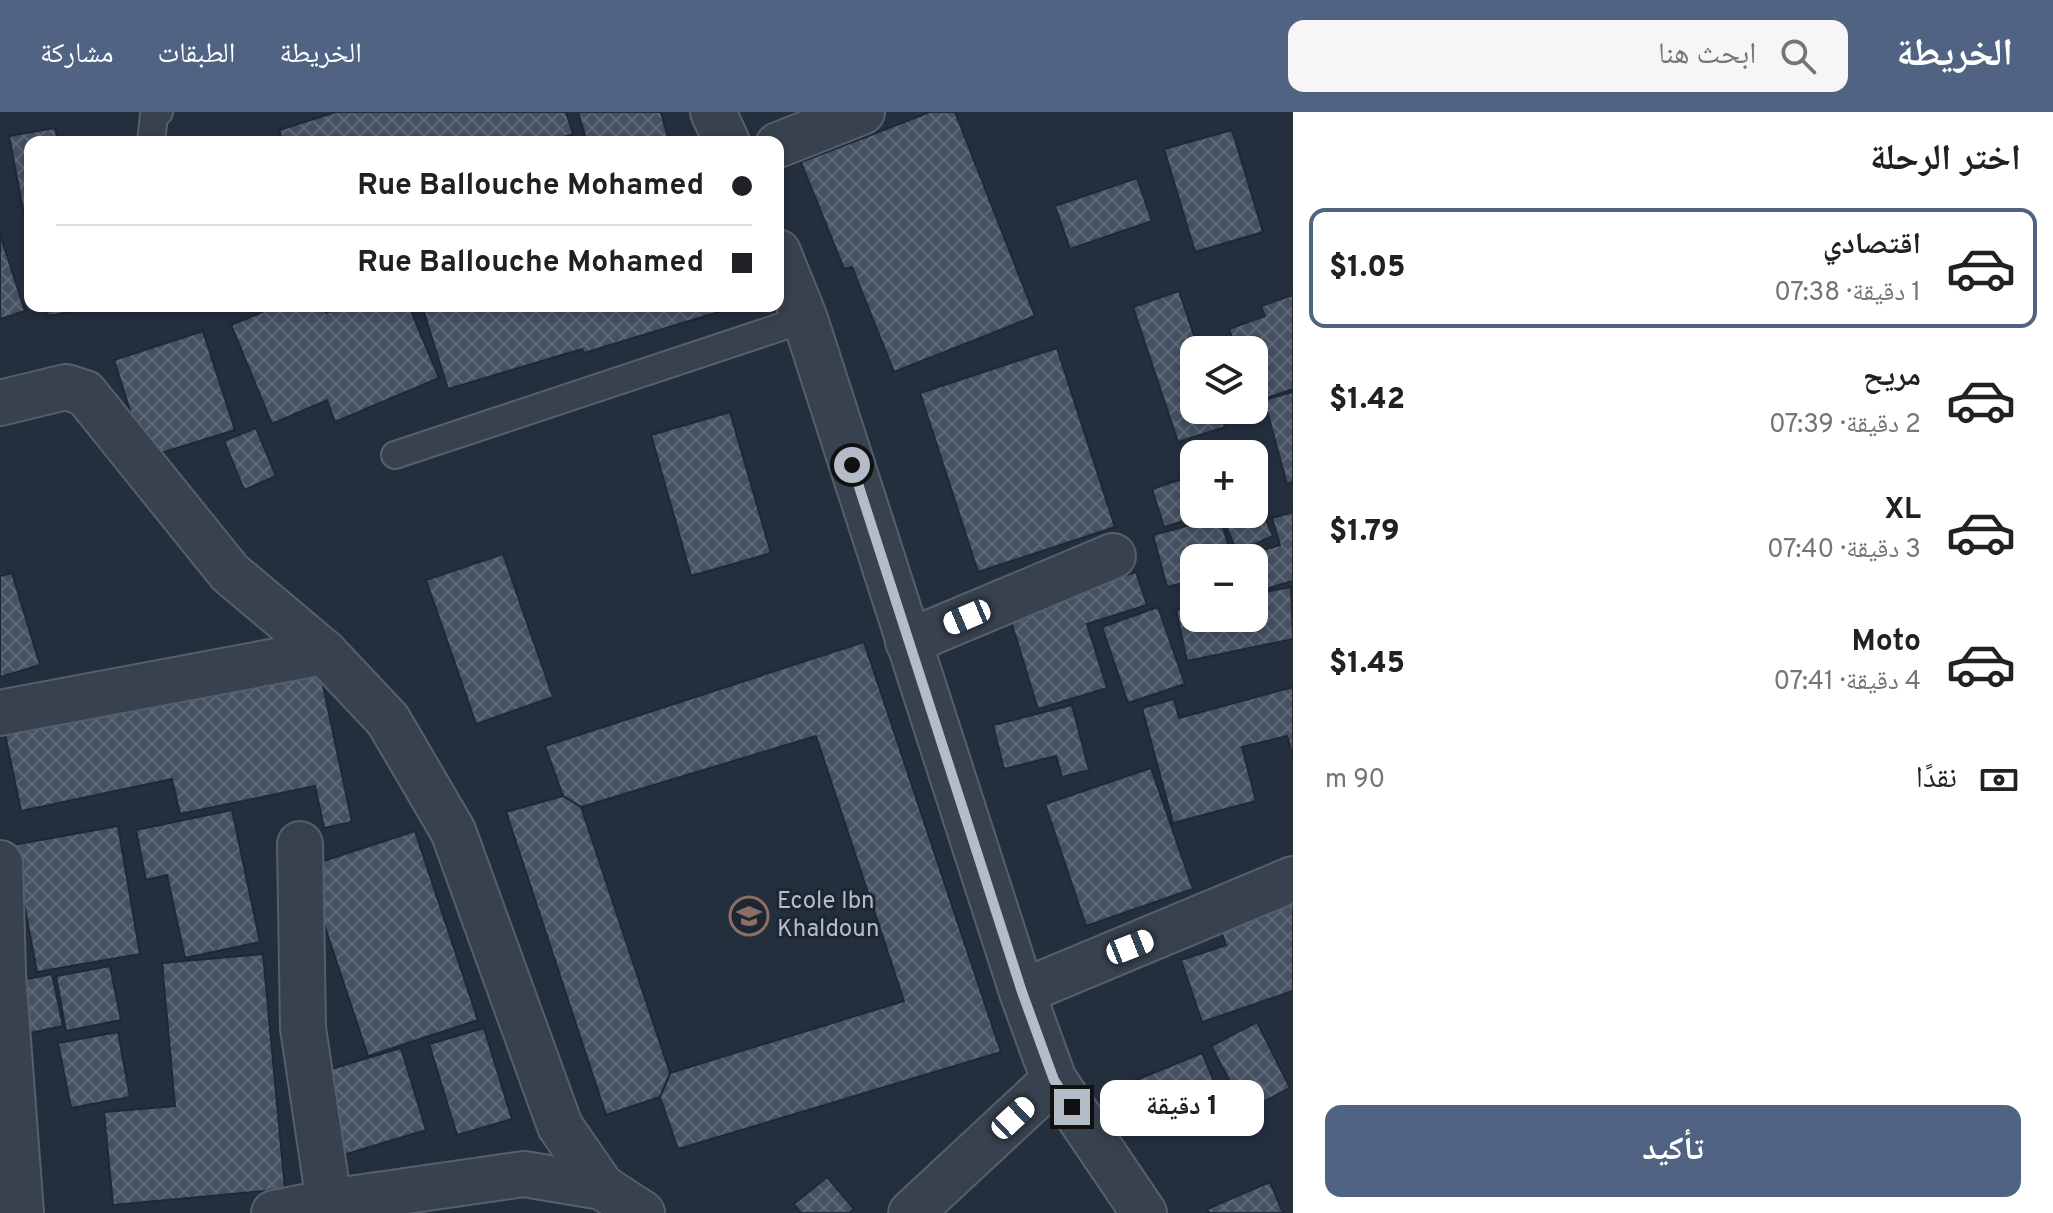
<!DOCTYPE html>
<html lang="ar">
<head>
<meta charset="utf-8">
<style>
  body { margin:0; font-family:Overpass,"Noto Naskh Arabic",sans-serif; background:#f6f6f6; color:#202124; direction:rtl; height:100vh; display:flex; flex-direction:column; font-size:30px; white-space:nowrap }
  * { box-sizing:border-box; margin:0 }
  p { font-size:26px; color:#757577 }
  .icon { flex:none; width:44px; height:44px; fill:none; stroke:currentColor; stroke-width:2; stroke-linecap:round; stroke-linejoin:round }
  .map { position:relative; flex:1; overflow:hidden; direction:ltr }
  .panel { display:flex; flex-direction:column; background:#fff; width:760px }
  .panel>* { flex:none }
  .hud { position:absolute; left:24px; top:24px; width:760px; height:176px; border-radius:16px; box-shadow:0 4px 12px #0003; direction:rtl; display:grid; align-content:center; height:176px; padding:0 32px; background:#fff }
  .fabs { position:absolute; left:1180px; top:224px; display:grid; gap:16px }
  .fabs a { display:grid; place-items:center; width:88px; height:88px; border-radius:16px; background:#fff; box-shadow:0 4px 12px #0003; font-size:40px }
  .end { position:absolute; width:36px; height:36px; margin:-18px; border:10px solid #b4bcc9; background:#111; box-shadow:0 0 0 4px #111 }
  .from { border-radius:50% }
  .bubble { position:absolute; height:56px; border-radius:16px; background:#fff; box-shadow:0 4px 12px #0003; font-size:26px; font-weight:800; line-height:56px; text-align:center; direction:rtl }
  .car { position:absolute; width:24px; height:48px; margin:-24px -12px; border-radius:10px; box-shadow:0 0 6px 2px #0007; background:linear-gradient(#fff 24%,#345 0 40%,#fff 0 76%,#345 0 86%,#fff 0) }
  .hud b { display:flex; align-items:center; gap:28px; height:76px; font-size:30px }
  .hud b+b { border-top:2px solid #e0e0e0 }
  .hud i { width:20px; height:20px; background:#202124 }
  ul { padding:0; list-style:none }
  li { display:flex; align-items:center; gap:24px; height:120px; margin:0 16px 12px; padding:0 16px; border:4px solid transparent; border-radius:16px }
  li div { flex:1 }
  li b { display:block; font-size:30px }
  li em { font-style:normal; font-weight:800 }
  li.active { border-color:#506383 }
  li>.icon { width:72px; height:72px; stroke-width:1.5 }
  h2 { padding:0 32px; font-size:36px; line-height:96px }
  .pay { display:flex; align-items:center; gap:20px; height:88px; padding:0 32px; font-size:30px }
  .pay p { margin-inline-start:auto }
  .cta { display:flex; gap:16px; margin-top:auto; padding:16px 32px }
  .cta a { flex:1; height:92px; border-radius:16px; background:#506383; color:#fff; font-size:32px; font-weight:800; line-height:92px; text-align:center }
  header { display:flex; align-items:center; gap:48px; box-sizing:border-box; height:112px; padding:0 40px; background:#506383; color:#fff }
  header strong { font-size:38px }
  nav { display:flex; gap:44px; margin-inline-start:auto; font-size:28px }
  .search { width:560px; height:72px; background:#f6f6f6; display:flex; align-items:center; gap:20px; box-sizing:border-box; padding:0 28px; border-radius:16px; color:#757577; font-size:30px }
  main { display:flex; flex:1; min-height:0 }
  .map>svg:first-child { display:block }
  .building { fill:url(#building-cross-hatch); stroke:#1f2835; stroke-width:2 }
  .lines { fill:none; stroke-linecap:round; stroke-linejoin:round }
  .service-casing { stroke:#565f6c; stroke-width:30 }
  .minor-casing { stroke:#565f6c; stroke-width:48 }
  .tertiary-casing { stroke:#565f6c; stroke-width:48 }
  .service { stroke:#38414e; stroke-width:26 }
  .minor { stroke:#38414e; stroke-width:44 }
  .tertiary { stroke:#38414e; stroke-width:44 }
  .route { stroke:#b4bcc9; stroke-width:10 }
  .labels { text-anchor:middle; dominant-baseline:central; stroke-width:6; stroke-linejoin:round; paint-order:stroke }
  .poi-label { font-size:24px; fill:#b4bcc9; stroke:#1d2633; text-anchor:start }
</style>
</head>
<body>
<header>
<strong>الخريطة</strong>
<div class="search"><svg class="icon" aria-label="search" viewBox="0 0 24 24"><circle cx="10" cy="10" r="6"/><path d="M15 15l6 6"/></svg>ابحث هنا</div>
<nav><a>الخريطة</a><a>الطبقات</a><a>مشاركة</a></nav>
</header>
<main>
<section class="panel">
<h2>اختر الرحلة</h2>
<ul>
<li class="active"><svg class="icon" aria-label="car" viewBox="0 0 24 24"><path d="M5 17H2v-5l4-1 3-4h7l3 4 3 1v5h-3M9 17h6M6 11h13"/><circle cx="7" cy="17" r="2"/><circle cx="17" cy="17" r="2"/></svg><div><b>اقتصادي</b><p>1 دقيقة · 07:38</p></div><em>$1.05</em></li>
<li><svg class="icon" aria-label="car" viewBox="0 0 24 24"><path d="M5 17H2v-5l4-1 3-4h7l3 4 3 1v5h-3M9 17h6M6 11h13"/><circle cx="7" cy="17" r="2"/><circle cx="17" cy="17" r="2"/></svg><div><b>مريح</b><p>2 دقيقة · 07:39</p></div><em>$1.42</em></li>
<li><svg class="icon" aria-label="car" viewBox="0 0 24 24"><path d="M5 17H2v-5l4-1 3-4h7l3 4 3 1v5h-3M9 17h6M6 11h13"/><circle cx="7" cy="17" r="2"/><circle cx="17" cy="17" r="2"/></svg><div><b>XL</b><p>3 دقيقة · 07:40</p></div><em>$1.79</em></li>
<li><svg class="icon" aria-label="car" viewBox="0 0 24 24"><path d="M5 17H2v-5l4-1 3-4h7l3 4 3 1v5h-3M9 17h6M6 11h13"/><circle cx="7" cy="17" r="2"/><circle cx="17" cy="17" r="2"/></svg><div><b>Moto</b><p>4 دقيقة · 07:41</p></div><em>$1.45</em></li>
</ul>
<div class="pay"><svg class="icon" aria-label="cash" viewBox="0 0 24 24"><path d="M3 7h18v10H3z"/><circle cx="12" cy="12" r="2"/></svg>نقدًا<p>90 m</p></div>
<div class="cta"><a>تأكيد</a></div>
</section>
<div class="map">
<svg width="1293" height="1101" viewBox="0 0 1293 1101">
  <defs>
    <pattern id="building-cross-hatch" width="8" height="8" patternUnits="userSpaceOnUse" patternTransform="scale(2)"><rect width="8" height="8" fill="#455162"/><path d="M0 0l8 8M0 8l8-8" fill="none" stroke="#5d6877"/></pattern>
  </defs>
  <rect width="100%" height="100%" fill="#242f3e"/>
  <g class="building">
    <path d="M 336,0 L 566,0 L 573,22 L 548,30 L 283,30 L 279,18 Z"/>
    <path d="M 578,0 L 661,0 L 669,30 L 587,30 Z"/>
    <path d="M 930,0 L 955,0 L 1035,204 L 894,260 L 852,155 L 844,157 L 801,50 Z"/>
    <path d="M 55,16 L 58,30 L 30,30 L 30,108 L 25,108 L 9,24 Z"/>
    <path d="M 1232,18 L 1263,120 L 1195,140 L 1164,37 Z"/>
    <path d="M 1137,66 L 1152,109 L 1070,137 L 1055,94 Z"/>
    <path d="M 0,122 L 25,199 L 0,207 Z"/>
    <path d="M 1179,179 L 1199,238 L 1194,238 L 1194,298 L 1219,298 L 1225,315 L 1178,330 L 1133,195 Z"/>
    <path d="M 1293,183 L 1293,277 L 1255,290 L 1254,238 L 1237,238 L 1229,217 L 1265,204 L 1261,194 Z"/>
    <path d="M 46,194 L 103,194 L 48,204 Z"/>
    <path d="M 277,194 L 324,194 L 326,201 L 343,194 L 409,194 L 439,266 L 335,310 L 327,288 L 272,312 L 231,213 Z"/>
    <path d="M 422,194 L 735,194 L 735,195 L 584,241 L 582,237 L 448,277 Z"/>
    <path d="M 203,219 L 235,318 L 145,346 L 114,248 Z"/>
    <path d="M 1057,236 L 1115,415 L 978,460 L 920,281 Z"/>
    <path d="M 1293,280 L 1293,370 L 1287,372 L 1264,288 Z"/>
    <path d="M 730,300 L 771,441 L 691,464 L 651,323 Z"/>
    <path d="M 256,316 L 276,364 L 244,378 L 224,329 Z"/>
    <path d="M 1194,363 L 1194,402 L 1207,402 L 1164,415 L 1152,377 Z"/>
    <path d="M 1259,391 L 1273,424 L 1237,440 L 1223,407 L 1234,402 L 1254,402 L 1254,394 Z"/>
    <path d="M 1293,400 L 1293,469 L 1254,480 L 1254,446 L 1242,446 L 1242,444 L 1280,433 L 1272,406 Z"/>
    <path d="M 1220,405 L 1232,446 L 1194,446 L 1194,468 L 1167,475 L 1153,423 Z"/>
    <path d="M 503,442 L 553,585 L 476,612 L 426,468 Z"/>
    <path d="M 1136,460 L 1147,493 L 1087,512 L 1107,576 L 1038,597 L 1008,500 Z"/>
    <path d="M 12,461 L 40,553 L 0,565 L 0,464 Z"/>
    <path d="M 1291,475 L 1293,527 L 1187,549 L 1176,498 L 1194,494 L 1194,506 L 1254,506 L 1254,482 Z"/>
    <path d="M 1158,495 L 1185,572 L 1128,591 L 1102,515 Z"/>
    <path d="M 864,530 L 1001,940 L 678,1037 L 660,985 L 670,961 L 904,889 L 816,624 L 581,695 L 563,684 L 545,634 Z"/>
    <path d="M 319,555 L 352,710 L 324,716 L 315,674 L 180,702 L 172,667 L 21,699 L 5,622 Z"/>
    <path d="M 1293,575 L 1293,645 L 1287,624 L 1242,635 L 1256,689 L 1173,711 L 1142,596 L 1174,587 L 1179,606 Z"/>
    <path d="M 1072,593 L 1089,658 L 1062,665 L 1056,644 L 1004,657 L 993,613 Z"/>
    <path d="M 1151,656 L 1193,777 L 1086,814 L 1045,692 Z"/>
    <path d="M 563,684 L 581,695 L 670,961 L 660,985 L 606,1003 L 506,700 Z"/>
    <path d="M 232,698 L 260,830 L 185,846 L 167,763 L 146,768 L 136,718 Z"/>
    <path d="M 118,714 L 140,842 L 37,860 L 13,733 Z"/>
    <path d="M 415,719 L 478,908 L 368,944 L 305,755 Z"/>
    <path d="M 1293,781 L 1293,879 L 1202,910 L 1181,848 L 1226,833 L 1217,807 Z"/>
    <path d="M 263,842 L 285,1077 L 113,1093 L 104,1000 L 175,994 L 162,851 Z"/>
    <path d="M 110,854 L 121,908 L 66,919 L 56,864 Z"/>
    <path d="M 52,862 L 63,914 L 30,921 L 18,869 Z"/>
    <path d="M 1257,910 L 1290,976 L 1246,999 L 1211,934 Z"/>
    <path d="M 484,916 L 512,1007 L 457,1023 L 429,932 Z"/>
    <path d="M 118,920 L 130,985 L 71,996 L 58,931 Z"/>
    <path d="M 401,936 L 426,1018 L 340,1044 L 315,962 Z"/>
    <path d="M 1202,941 L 1220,983 L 1151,1012 L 1134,969 Z"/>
    <path d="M 827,1065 L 854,1097 L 849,1101 L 801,1101 L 794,1092 Z"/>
    <path d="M 1270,1070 L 1283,1101 L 1209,1101 L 1207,1097 Z"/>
  </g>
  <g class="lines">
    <defs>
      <g id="service">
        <path d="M 151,30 L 154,3 L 159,0"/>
        <path d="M 395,343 L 805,207"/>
      </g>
      <g id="minor">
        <path d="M 778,33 L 862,0"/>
        <path d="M 0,291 L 66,275 L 85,281 L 230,461 L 324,540 L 388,608 L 453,719 L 560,1014 L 602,1075"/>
        <path d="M 908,530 L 1113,444"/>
        <path d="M 0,601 L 324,540"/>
        <path d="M 300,732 L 303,916 L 329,1090"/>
        <path d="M 0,751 L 3,862 L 21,1101"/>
        <path d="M 1022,880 L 1293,767"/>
        <path d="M 274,1101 L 329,1090 L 524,1062 L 602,1075 L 642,1101"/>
        <path d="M 911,1101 L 1054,968"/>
      </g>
      <g id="tertiary">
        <path d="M 713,0 L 727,30"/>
        <path d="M 778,140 L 805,207 L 1022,880 L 1054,968 L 1144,1101"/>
      </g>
    </defs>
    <use href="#service" class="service-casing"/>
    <use href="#minor" class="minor-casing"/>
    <use href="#tertiary" class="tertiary-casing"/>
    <use href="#service" class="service"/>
    <use href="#minor" class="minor"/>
    <use href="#tertiary" class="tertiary"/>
  </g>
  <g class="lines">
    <path class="route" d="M 852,353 L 1022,880 L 1054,968 L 1072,995"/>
  </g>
  <defs>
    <symbol id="school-ring" viewBox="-11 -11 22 22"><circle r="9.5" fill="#1d2633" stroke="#8d6e63" stroke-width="1.5"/><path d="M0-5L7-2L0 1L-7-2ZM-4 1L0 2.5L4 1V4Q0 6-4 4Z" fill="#8d6e63"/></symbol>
  </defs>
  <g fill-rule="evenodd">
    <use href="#school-ring" x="727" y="782" width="44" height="44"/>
  </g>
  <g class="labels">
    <g class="poi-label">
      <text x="777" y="790">Ecole Ibn<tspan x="777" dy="28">Khaldoun</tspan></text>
    </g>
  </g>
</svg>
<div class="fabs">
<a><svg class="icon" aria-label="layers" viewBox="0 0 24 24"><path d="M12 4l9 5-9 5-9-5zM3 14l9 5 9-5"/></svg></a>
<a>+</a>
<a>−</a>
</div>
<i class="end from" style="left:852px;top:353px"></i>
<i class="end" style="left:1072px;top:995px"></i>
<div class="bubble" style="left:1100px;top:968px;width:164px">1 دقيقة</div>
<i class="car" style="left:967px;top:505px;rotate:247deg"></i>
<i class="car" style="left:1130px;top:835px;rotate:68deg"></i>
<i class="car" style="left:1013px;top:1006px;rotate:47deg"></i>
<div class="hud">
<b><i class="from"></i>Rue Ballouche Mohamed</b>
<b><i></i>Rue Ballouche Mohamed</b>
</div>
</div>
</main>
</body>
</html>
